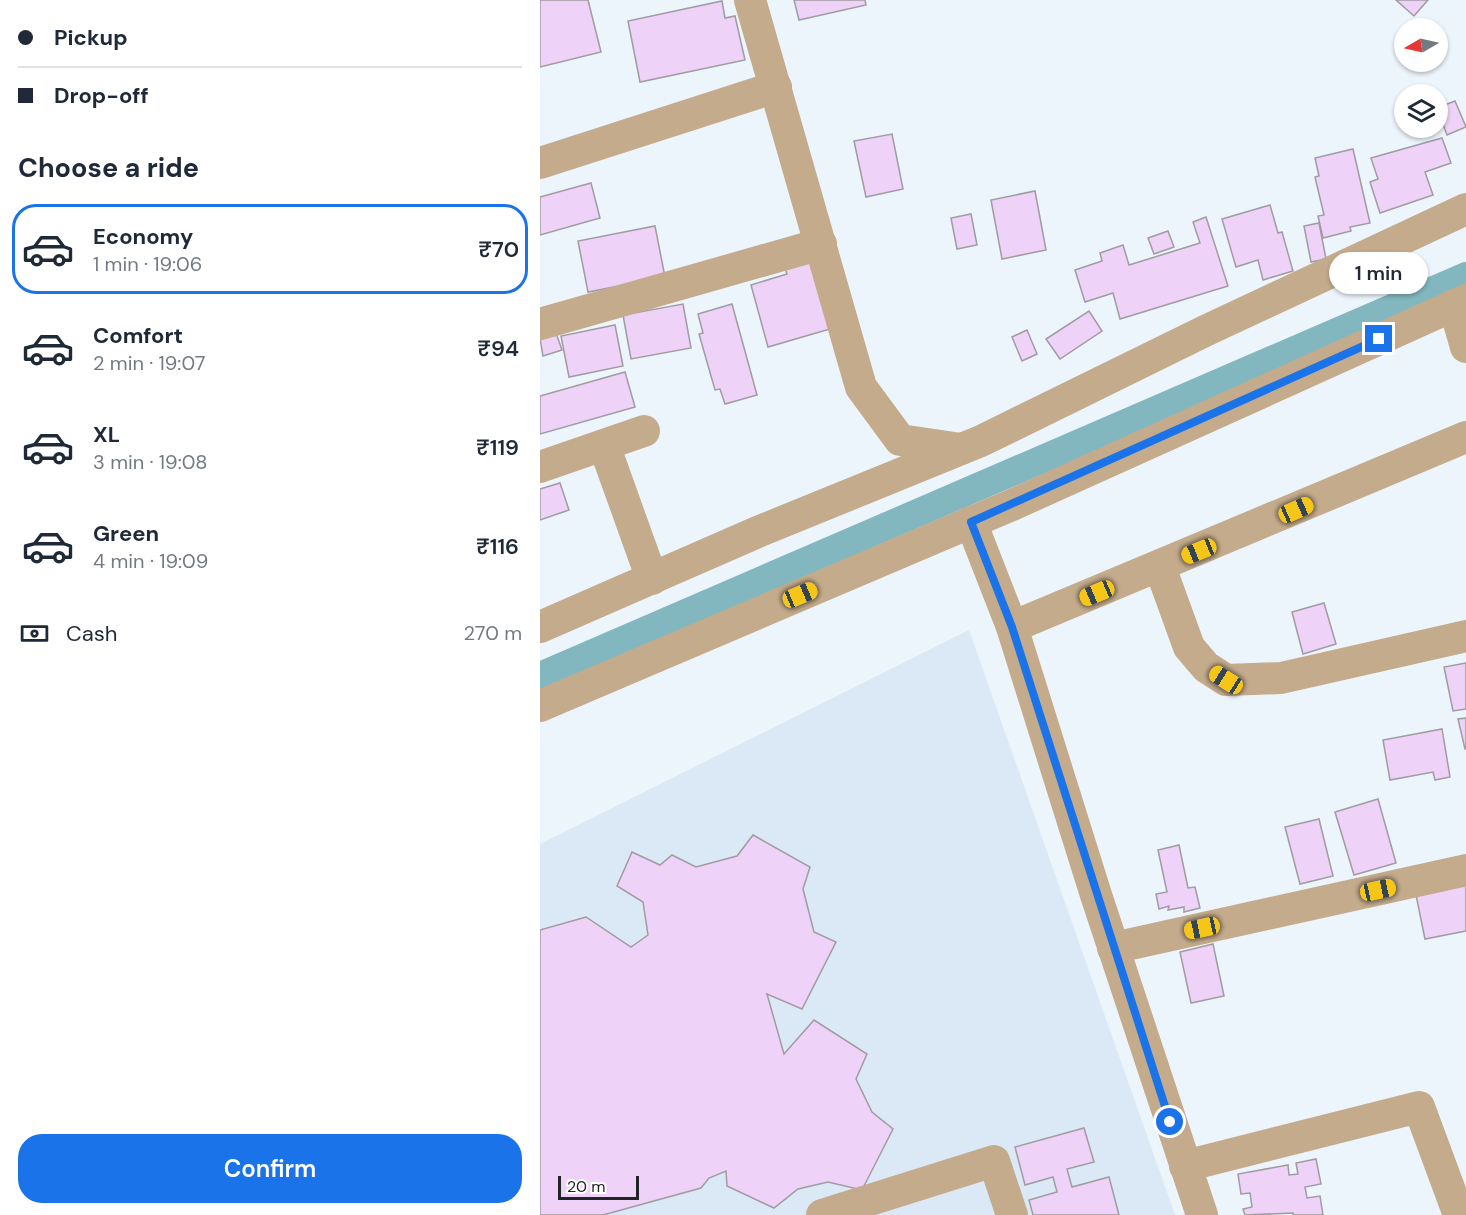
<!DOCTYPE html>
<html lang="en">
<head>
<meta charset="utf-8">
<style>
  body { margin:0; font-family:"DM Sans",sans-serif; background:#f2f2f3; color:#1f2937; height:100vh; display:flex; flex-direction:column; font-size:22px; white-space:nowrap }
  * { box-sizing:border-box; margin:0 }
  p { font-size:20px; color:#747a83 }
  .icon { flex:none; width:33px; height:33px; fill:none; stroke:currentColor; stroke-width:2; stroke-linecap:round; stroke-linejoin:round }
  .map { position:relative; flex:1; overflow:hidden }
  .drawer { display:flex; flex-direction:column; background:#fff; width:540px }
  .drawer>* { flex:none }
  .banner { display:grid; align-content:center; height:132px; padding:0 18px; background:#fff }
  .needle { width:39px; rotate:261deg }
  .buttons { position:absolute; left:854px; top:18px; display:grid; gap:12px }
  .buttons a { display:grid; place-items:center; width:54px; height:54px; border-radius:50%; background:#fff; box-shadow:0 2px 4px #0004; font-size:30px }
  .scale { position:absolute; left:18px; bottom:15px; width:81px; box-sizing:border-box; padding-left:6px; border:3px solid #212426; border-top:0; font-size:16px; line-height:21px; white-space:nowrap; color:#212426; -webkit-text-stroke:4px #fff; paint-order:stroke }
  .end { position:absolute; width:27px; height:27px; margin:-14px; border:8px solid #1a73e8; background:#fff; box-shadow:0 0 0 3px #fff }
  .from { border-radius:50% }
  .bubble { position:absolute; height:42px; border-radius:21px; background:#fff; box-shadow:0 2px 4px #0004; font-size:20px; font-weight:600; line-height:42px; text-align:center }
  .car { position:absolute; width:18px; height:36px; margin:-18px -9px; border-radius:8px; box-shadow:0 0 4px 2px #0007; background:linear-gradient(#f5c518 24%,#345 0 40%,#f5c518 0 76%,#345 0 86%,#f5c518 0) }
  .banner b { display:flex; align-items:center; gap:21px; height:57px; font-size:22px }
  .banner b+b { border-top:2px solid #e0e1e3 }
  .banner i { width:15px; height:15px; background:#1f2937 }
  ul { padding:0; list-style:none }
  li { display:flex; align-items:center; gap:18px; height:90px; margin:0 12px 9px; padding:0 6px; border:3px solid transparent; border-radius:24px }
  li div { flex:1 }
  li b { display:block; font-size:22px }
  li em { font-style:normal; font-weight:600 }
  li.current { border-color:#1a73e8 }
  li>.icon { width:54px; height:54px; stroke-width:1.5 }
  h2 { padding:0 18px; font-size:27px; line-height:72px }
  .pay { display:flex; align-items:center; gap:15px; height:66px; padding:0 18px; font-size:22px }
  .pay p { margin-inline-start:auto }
  .action { display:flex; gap:12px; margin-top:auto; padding:12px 18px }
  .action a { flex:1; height:69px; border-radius:24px; background:#1a73e8; color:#fff; font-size:24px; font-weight:600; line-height:69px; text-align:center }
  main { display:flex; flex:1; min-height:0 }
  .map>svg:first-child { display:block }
  .built { fill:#dbe9f6 }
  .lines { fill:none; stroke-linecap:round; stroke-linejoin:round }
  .canal { stroke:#82b7c0; stroke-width:28 }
  .building { fill:#eed2f7; stroke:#a19ba2; stroke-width:1.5 }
  .minor { stroke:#c4ab8b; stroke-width:32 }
  .route { stroke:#1a73e8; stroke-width:8 }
</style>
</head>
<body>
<main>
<section class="drawer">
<div class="banner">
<b><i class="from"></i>Pickup</b>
<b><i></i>Drop-off</b>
</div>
<h2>Choose a ride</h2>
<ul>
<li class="current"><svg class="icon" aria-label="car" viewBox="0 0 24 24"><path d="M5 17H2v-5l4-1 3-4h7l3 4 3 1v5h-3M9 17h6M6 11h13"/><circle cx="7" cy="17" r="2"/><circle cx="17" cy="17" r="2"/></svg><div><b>Economy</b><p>1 min · 19:06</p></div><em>₹70</em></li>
<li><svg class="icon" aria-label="car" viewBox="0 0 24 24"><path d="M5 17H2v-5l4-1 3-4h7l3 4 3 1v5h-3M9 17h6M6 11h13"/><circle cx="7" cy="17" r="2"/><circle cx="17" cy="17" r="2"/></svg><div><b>Comfort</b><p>2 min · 19:07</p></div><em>₹94</em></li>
<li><svg class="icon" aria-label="car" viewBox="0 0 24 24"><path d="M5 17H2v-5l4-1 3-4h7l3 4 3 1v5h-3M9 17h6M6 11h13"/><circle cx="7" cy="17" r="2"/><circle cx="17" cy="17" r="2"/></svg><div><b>XL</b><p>3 min · 19:08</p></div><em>₹119</em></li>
<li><svg class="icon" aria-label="car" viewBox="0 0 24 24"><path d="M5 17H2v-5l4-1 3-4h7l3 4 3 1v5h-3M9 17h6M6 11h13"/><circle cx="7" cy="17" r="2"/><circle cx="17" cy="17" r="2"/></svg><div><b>Green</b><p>4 min · 19:09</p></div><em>₹116</em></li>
</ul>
<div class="pay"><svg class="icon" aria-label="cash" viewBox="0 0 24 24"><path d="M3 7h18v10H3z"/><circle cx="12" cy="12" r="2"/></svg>Cash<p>270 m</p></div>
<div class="action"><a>Confirm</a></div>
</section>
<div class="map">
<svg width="926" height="1215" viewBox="0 0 926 1215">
  <rect width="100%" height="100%" fill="#ecf4fc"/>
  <path class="built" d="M 429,630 L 635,1215 L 0,1215 L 0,844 Z"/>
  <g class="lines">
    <path class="canal" d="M 0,676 L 926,276"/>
  </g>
  <g class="building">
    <path d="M 0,0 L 48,0 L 61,52 L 0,67 Z"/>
    <path d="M 254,0 L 325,0 L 326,5 L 259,20 Z"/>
    <path d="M 856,0 L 888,0 L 874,16 Z"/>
    <path d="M 182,1 L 185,18 L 195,16 L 205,60 L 100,82 L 88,21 Z"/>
    <path d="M 915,101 L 926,127 L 907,135 L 897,108 Z"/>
    <path d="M 352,134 L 363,189 L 326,197 L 314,141 Z"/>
    <path d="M 902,138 L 911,163 L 885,172 L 893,195 L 840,213 L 830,182 L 838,179 L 831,158 Z"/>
    <path d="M 813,149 L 830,223 L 810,227 L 811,231 L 783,238 L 778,216 L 784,215 L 775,177 L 779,176 L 775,158 Z"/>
    <path d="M 51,183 L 60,218 L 0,235 L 0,197 Z"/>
    <path d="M 495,191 L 506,250 L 462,259 L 451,200 Z"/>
    <path d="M 730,205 L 738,233 L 742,232 L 753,271 L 723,280 L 718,260 L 696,267 L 682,219 Z"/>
    <path d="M 431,214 L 437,245 L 417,249 L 411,218 Z"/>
    <path d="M 666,217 L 688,286 L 580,319 L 573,293 L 545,302 L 535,270 L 562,261 L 560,253 L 583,245 L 589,265 L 660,243 L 653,222 Z"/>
    <path d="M 779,223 L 786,259 L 771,262 L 764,226 Z"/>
    <path d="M 115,226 L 125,277 L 48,292 L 38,241 Z"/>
    <path d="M 628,231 L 634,247 L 614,254 L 608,238 Z"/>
    <path d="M 269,258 L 290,329 L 228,347 L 211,285 L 247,274 L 244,265 Z"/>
    <path d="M 143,304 L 151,348 L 91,359 L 83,315 Z"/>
    <path d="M 192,304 L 217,395 L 185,404 L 180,389 L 175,390 L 159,334 L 163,333 L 158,314 Z"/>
    <path d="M 549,311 L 562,331 L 520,359 L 506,339 Z"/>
    <path d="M 75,325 L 83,366 L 29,377 L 21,336 Z"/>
    <path d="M 487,330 L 497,354 L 482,361 L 472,337 Z"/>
    <path d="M 16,333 L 22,350 L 3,356 L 0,338 Z"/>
    <path d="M 85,372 L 95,407 L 0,434 L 0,396 Z"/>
    <path d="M 20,483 L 29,510 L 0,520 L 0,489 Z"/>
    <path d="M 784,603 L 796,644 L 763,654 L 752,612 Z"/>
    <path d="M 926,663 L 926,709 L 913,711 L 904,667 Z"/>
    <path d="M 926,718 L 926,749 L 925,749 L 918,719 Z"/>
    <path d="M 902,729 L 910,777 L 895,780 L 893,772 L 850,780 L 843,740 Z"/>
    <path d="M 838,799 L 856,863 L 814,875 L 795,812 Z"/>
    <path d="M 779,819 L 793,876 L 760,884 L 745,827 Z"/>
    <path d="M 213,835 L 270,867 L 263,889 L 274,932 L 296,942 L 262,1009 L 227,994 L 244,1054 L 274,1020 L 327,1054 L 316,1079 L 332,1112 L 353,1129 L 322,1190 L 288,1182 L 258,1189 L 234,1208 L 187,1186 L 186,1171 L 169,1178 L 161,1188 L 63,1215 L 0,1215 L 0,930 L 46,917 L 91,947 L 108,935 L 103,902 L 77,886 L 92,852 L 120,865 L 132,855 L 156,867 L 197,856 Z"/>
    <path d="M 639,845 L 648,888 L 655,887 L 660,908 L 644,912 L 644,907 L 628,910 L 629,906 L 619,909 L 616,894 L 627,892 L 618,850 Z"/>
    <path d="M 926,885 L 926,931 L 885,939 L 876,895 Z"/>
    <path d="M 673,944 L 684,996 L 651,1003 L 640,952 Z"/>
    <path d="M 544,1128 L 554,1162 L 527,1169 L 532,1187 L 569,1177 L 579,1215 L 493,1215 L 489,1200 L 517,1192 L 513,1177 L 485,1185 L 475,1147 Z"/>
    <path d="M 776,1159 L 781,1184 L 765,1187 L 767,1198 L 780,1196 L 783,1215 L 753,1215 L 753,1213 L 705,1215 L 703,1209 L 712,1207 L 710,1193 L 701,1194 L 698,1174 L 748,1165 L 749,1175 L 758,1174 L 756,1163 Z"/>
  </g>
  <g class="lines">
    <g class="minor">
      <path d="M 210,0 L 321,387 L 360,440 L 421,449"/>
      <path d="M 0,163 L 236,87"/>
      <path d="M 914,305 L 926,347"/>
      <path d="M 0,324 L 281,244"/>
      <path d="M 64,445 L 112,579"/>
      <path d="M 0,467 L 104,431"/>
      <path d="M 431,522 L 472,627"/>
      <path d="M 620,567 L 649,647 L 666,667 L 686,680 L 741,678 L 926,636"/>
      <path d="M 0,627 L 220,531 L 441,441 L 665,331 L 926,209"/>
      <path d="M 0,706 L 472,505 L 926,300"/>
      <path d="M 573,948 L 926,870"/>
      <path d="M 645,1166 L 879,1107 L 919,1215"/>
      <path d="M 282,1215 L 454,1161 L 472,1215"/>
      <path d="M 662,1215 L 556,895 L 472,627 L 926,437"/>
    </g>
  </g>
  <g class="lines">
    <path class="route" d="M 630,1122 L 472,627 L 431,522 L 839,339"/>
  </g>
</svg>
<div class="buttons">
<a><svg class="needle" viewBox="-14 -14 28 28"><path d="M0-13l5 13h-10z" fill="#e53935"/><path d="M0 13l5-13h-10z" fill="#747a83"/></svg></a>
<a><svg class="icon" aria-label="layers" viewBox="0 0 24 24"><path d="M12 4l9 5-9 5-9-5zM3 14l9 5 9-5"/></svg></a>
</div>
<div class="scale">20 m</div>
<i class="end from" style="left:630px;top:1122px"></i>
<i class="end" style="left:839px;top:339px"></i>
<div class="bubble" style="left:789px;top:252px;width:99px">1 min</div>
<i class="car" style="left:756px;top:510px;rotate:66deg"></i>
<i class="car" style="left:659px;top:551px;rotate:248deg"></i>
<i class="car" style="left:557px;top:593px;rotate:247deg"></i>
<i class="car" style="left:260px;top:595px;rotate:67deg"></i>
<i class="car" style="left:686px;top:680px;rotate:302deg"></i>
<i class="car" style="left:838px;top:890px;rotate:78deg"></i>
<i class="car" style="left:662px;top:928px;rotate:258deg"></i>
</div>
</main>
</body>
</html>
